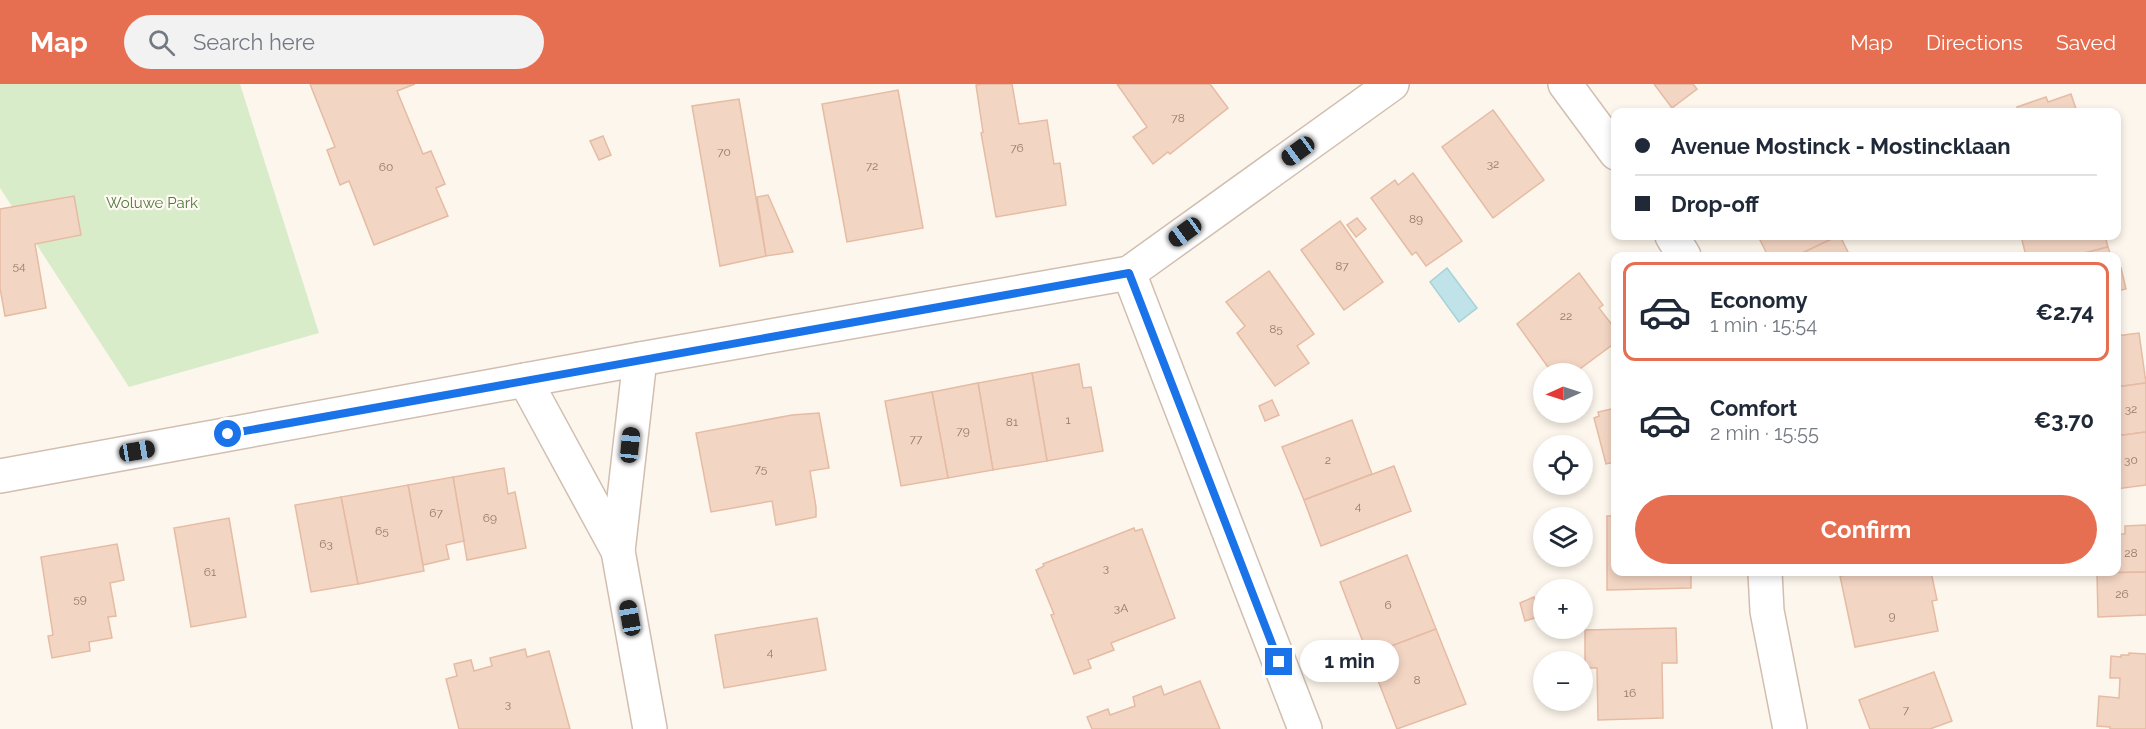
<!DOCTYPE html>
<html lang="en">
<head>
<meta charset="utf-8">
<style>
  body { margin:0; font-family:Raleway,sans-serif; background:#f2f2f3; color:#1f2937; height:100vh; display:flex; flex-direction:column; font-size:22px; white-space:nowrap }
  * { box-sizing:border-box; margin:0 }
  p { font-size:20px; color:#747a83 }
  .icon { flex:none; width:33px; height:33px; fill:none; stroke:currentColor; stroke-width:2; stroke-linecap:round; stroke-linejoin:round }
  .map { position:relative; flex:1; overflow:hidden }
  .details { position:absolute; left:1611px; top:168px; width:510px; height:324px; display:flex; flex-direction:column; background:#fff; border-radius:12px; box-shadow:0 3px 9px #0003 }
  .details>* { flex:none }
  .guide { position:absolute; left:1611px; top:24px; width:510px; height:132px; border-radius:12px; box-shadow:0 3px 9px #0003; display:grid; align-content:center; height:132px; padding:0 24px; background:#fff }
  .needle { width:39px; rotate:267deg }
  .buttons { position:absolute; left:1533px; top:279px; display:grid; gap:12px }
  .buttons a { display:grid; place-items:center; width:60px; height:60px; border-radius:50%; background:#fff; box-shadow:0 3px 9px #0003; font-size:30px }
  .end { position:absolute; width:27px; height:27px; margin:-14px; border:8px solid #1a73e8; background:#fff; box-shadow:0 0 0 3px #fff }
  .from { border-radius:50% }
  .bubble { position:absolute; height:42px; border-radius:21px; background:#fff; box-shadow:0 3px 9px #0003; font-size:20px; font-weight:700; line-height:42px; text-align:center }
  .car { position:absolute; width:18px; height:36px; margin:-18px -9px; border-radius:8px; box-shadow:0 0 4px 2px #0007; background:linear-gradient(#222 24%,#8ab4d8 0 40%,#222 0 76%,#8ab4d8 0 86%,#222 0) }
  .guide b { display:flex; align-items:center; gap:21px; height:57px; font-size:22px }
  .guide b+b { border-top:2px solid #e0e1e3 }
  .guide i { width:15px; height:15px; background:#1f2937 }
  ul { padding:10px 0 0; list-style:none }
  li { display:flex; align-items:center; gap:18px; height:99px; margin:0 12px 9px; padding:0 12px; border:3px solid transparent; border-radius:12px }
  li div { flex:1 }
  li b { display:block; font-size:22px }
  li em { font-style:normal; font-weight:700 }
  li.selected { border-color:#e76f51 }
  li>.icon { width:54px; height:54px; stroke-width:1.5 }
  .primary-button { display:flex; gap:12px; margin-top:auto; padding:12px 24px }
  .primary-button a { flex:1; height:69px; border-radius:36px; background:#e76f51; color:#fff; font-size:24px; font-weight:700; line-height:69px; text-align:center }
  header { display:flex; align-items:center; gap:36px; box-sizing:border-box; height:84px; padding:0 30px; background:#e76f51; color:#fff }
  header strong { font-size:28px }
  nav { display:flex; gap:33px; margin-inline-start:auto; font-size:21px }
  .search { width:420px; height:54px; background:#f2f2f3; display:flex; align-items:center; gap:15px; box-sizing:border-box; padding:0 21px; border-radius:33px; color:#747a83; font-size:22px }
  .map>svg:first-child { display:block }
  .green { fill:#d8ecc9 }
  .water { fill:#bfe3e8; stroke:#a5d3da; stroke-width:1.5 }
  .building { fill:#f3d5c3; stroke:#e6bba3; stroke-width:1.5 }
  .lines { fill:none; stroke-linecap:round; stroke-linejoin:round }
  .street-casing { stroke:#d1beb0; stroke-width:36 }
  .street { stroke:#fff; stroke-width:33 }
  .route { stroke:#1a73e8; stroke-width:8 }
  .labels { text-anchor:middle; dominant-baseline:central; stroke-width:4.5; stroke-linejoin:round; paint-order:stroke }
  .number-label { font-size:12px; fill:#987a6a }
  .park-label { font-size:15px; fill:#537a41; stroke:#fffaf3 }
</style>
</head>
<body>
<header>
<strong>Map</strong>
<div class="search"><svg class="icon" aria-label="search" viewBox="0 0 24 24"><circle cx="10" cy="10" r="6"/><path d="M15 15l6 6"/></svg>Search here</div>
<nav><a>Map</a><a>Directions</a><a>Saved</a></nav>
</header>
<div class="map">
<svg width="2146" height="645" viewBox="0 0 2146 645">
  <rect width="100%" height="100%" fill="#fdf6ec"/>
  <path class="green" d="M 0,0 L 240,0 L 319,249 L 129,303 L 0,104 Z"/>
  <path class="water" d="M 1447,184 L 1477,224 L 1459,238 L 1430,198 Z"/>
  <g class="building">
    <path d="M 310,0 L 415,0 L 397,7 L 423,70 L 431,67 L 445,100 L 436,104 L 448,132 L 374,161 L 349,97 L 340,101 L 327,66 L 335,63 Z"/>
    <path d="M 982,0 L 1012,0 L 1019,40 L 1047,36 L 1054,80 L 1060,79 L 1066,121 L 996,133 L 981,49 L 983,48 L 976,1 Z"/>
    <path d="M 1117,0 L 1210,0 L 1228,24 L 1170,70 L 1168,68 L 1153,80 L 1133,53 L 1147,43 Z"/>
    <path d="M 1654,0 L 1693,0 L 1697,5 L 1672,24 Z"/>
    <path d="M 898,6 L 923,144 L 847,158 L 822,20 Z"/>
    <path d="M 2071,10 L 2077,28 L 2014,28 L 2018,27 L 2017,23 L 2046,13 L 2048,18 Z"/>
    <path d="M 739,15 L 766,172 L 720,182 L 692,22 Z"/>
    <path d="M 1493,26 L 1544,96 L 1493,134 L 1442,63 Z"/>
    <path d="M 603,52 L 611,71 L 599,76 L 590,57 Z"/>
    <path d="M 1413,89 L 1462,157 L 1426,182 L 1416,168 L 1412,171 L 1371,114 L 1395,96 L 1398,101 Z"/>
    <path d="M 768,111 L 793,168 L 766,172 L 757,113 Z"/>
    <path d="M 74,112 L 81,151 L 35,160 L 46,224 L 5,232 L 0,204 L 0,125 Z"/>
    <path d="M 1357,134 L 1366,145 L 1356,153 L 1347,141 Z"/>
    <path d="M 1340,137 L 1383,198 L 1344,226 L 1301,166 Z"/>
    <path d="M 1758,152 L 1838,152 L 1796,172 L 1768,172 Z"/>
    <path d="M 1838,152 L 1840,152 L 1850,172 L 1796,172 Z"/>
    <path d="M 2021,152 L 2105,152 L 2108,163 L 2073,172 L 2026,172 Z"/>
    <path d="M 2108,163 L 2111,172 L 2073,172 Z"/>
    <path d="M 2121,184 L 2126,205 L 2116,207 L 2116,185 Z"/>
    <path d="M 1269,187 L 1314,250 L 1297,262 L 1309,279 L 1275,302 L 1237,249 L 1245,242 L 1226,218 Z"/>
    <path d="M 1579,189 L 1603,221 L 1599,224 L 1616,246 L 1616,258 L 1573,290 L 1553,290 L 1517,240 Z"/>
    <path d="M 2139,249 L 2146,299 L 2116,303 L 2116,252 Z"/>
    <path d="M 1079,280 L 1083,304 L 1091,303 L 1103,367 L 1047,377 L 1032,289 Z"/>
    <path d="M 1032,289 L 1047,377 L 993,386 L 978,299 Z"/>
    <path d="M 978,299 L 993,386 L 948,394 L 932,308 Z"/>
    <path d="M 2146,299 L 2146,348 L 2116,352 L 2116,303 Z"/>
    <path d="M 932,308 L 948,394 L 901,402 L 885,317 Z"/>
    <path d="M 1272,316 L 1279,331 L 1265,337 L 1259,322 Z"/>
    <path d="M 1616,324 L 1616,378 L 1606,380 L 1594,334 L 1599,332 L 1598,328 Z"/>
    <path d="M 819,329 L 829,384 L 810,387 L 816,423 L 816,433 L 776,441 L 772,417 L 711,428 L 696,349 L 792,331 Z"/>
    <path d="M 1352,336 L 1372,390 L 1304,416 L 1282,363 Z"/>
    <path d="M 2146,348 L 2146,401 L 2116,405 L 2116,352 Z"/>
    <path d="M 1394,382 L 1411,427 L 1321,462 L 1304,416 Z"/>
    <path d="M 504,384 L 508,410 L 515,408 L 526,464 L 467,476 L 453,393 Z"/>
    <path d="M 453,393 L 464,457 L 446,461 L 449,475 L 423,481 L 408,401 Z"/>
    <path d="M 408,401 L 424,487 L 358,500 L 341,413 Z"/>
    <path d="M 341,413 L 358,500 L 311,508 L 295,421 Z"/>
    <path d="M 1607,432 L 1616,432 L 1616,488 L 1691,488 L 1691,504 L 1607,506 Z"/>
    <path d="M 229,434 L 246,533 L 191,543 L 174,444 Z"/>
    <path d="M 2146,441 L 2146,488 L 2097,489 L 2097,488 L 2116,488 L 2116,450 L 2125,450 L 2125,442 Z"/>
    <path d="M 1134,444 L 1135,447 L 1142,445 L 1175,534 L 1111,559 L 1114,566 L 1088,576 L 1091,584 L 1074,590 L 1051,531 L 1054,530 L 1036,486 L 1044,482 L 1043,480 Z"/>
    <path d="M 117,460 L 124,496 L 110,499 L 116,532 L 108,533 L 112,554 L 89,558 L 90,567 L 52,574 L 48,552 L 53,551 L 41,473 Z"/>
    <path d="M 1407,471 L 1436,545 L 1368,571 L 1340,498 Z"/>
    <path d="M 1866,488 L 1931,488 L 1937,516 L 1932,517 L 1938,547 L 1855,563 L 1840,492 Z"/>
    <path d="M 2146,488 L 2146,531 L 2098,533 L 2097,489 Z"/>
    <path d="M 1534,513 L 1541,532 L 1525,537 L 1520,519 Z"/>
    <path d="M 817,534 L 826,586 L 724,604 L 715,551 Z"/>
    <path d="M 1676,544 L 1677,579 L 1662,579 L 1663,634 L 1598,636 L 1597,584 L 1585,584 L 1585,546 Z"/>
    <path d="M 1436,545 L 1466,620 L 1397,645 L 1368,571 Z"/>
    <path d="M 525,565 L 527,573 L 549,567 L 570,645 L 459,645 L 446,595 L 457,592 L 454,580 L 471,576 L 474,587 L 492,582 L 490,574 Z"/>
    <path d="M 2129,569 L 2146,570 L 2146,645 L 2110,645 L 2110,643 L 2097,642 L 2099,612 L 2119,614 L 2120,594 L 2110,594 L 2111,572 L 2121,573 L 2121,571 L 2129,571 Z"/>
    <path d="M 1934,588 L 1952,637 L 1930,645 L 1870,645 L 1859,616 Z"/>
    <path d="M 1200,597 L 1220,645 L 1092,645 L 1087,633 L 1108,625 L 1110,631 L 1135,622 L 1133,613 L 1161,602 L 1164,611 Z"/>
  </g>
  <g class="lines">
    <defs>
      <g id="street">
        <path d="M 1565,0 L 1616,69"/>
        <path d="M 1672,152 L 1684,172"/>
        <path d="M 1129,189 L 1305,645"/>
        <path d="M 640,275 L 618,467 L 650,645"/>
        <path d="M 525,296 L 618,467"/>
        <path d="M 0,392 L 640,275 L 1129,189 L 1392,0"/>
        <path d="M 1765,488 L 1767,527 L 1790,645"/>
      </g>
    </defs>
    <use href="#street" class="street-casing"/>
    <use href="#street" class="street"/>
  </g>
  <g class="lines">
    <path class="route" d="M 228,350 L 1129,189 L 1279,578"/>
  </g>
  <g class="labels">
    <g class="number-label">
      <text x="1178" y="34">78</text>
      <text x="1017" y="64">76</text>
      <text x="724" y="68">70</text>
      <text x="1493" y="80">32</text>
      <text x="872" y="82">72</text>
      <text x="386" y="83">60</text>
      <text x="1416" y="135">89</text>
      <text x="19" y="182">54</text>
      <text x="1342" y="182">87</text>
      <text x="1566" y="232">22</text>
      <text x="1276" y="245">85</text>
      <text x="2131" y="325">32</text>
      <text x="1068" y="336">1</text>
      <text x="1012" y="338">81</text>
      <text x="963" y="347">79</text>
      <text x="916" y="355">77</text>
      <text x="1328" y="376">2</text>
      <text x="2131" y="376">30</text>
      <text x="761" y="385">75</text>
      <text x="1358" y="422">4</text>
      <text x="436" y="429">67</text>
      <text x="490" y="434">69</text>
      <text x="382" y="447">65</text>
      <text x="326" y="460">63</text>
      <text x="2131" y="469">28</text>
      <text x="1106" y="484">3</text>
      <text x="210" y="488">61</text>
      <text x="2122" y="510">26</text>
      <text x="80" y="515">59</text>
      <text x="1388" y="521">6</text>
      <text x="1121" y="524">3A</text>
      <text x="1892" y="532">9</text>
      <text x="770" y="568">4</text>
      <text x="1417" y="596">8</text>
      <text x="1630" y="609">16</text>
      <text x="508" y="620">3</text>
      <text x="1906" y="626">7</text>
    </g>
    <g class="park-label">
      <text x="152" y="119">Woluwe Park</text>
    </g>
  </g>
</svg>
<div class="buttons">
<a><svg class="needle" viewBox="-14 -14 28 28"><path d="M0-13l5 13h-10z" fill="#e53935"/><path d="M0 13l5-13h-10z" fill="#747a83"/></svg></a>
<a><svg class="icon" aria-label="locate" viewBox="0 0 24 24"><circle cx="12" cy="12" r="6"/><path d="M12 2v4M12 18v4M2 12h4M18 12h4"/></svg></a>
<a><svg class="icon" aria-label="layers" viewBox="0 0 24 24"><path d="M12 4l9 5-9 5-9-5zM3 14l9 5 9-5"/></svg></a>
<a>+</a>
<a>−</a>
</div>
<i class="end from" style="left:228px;top:350px"></i>
<i class="end" style="left:1279px;top:578px"></i>
<div class="bubble" style="left:1300px;top:556px;width:99px">1 min</div>
<i class="car" style="left:1298px;top:67px;rotate:234deg"></i>
<i class="car" style="left:1185px;top:148px;rotate:234deg"></i>
<i class="car" style="left:630px;top:361px;rotate:6deg"></i>
<i class="car" style="left:137px;top:367px;rotate:80deg"></i>
<i class="car" style="left:630px;top:534px;rotate:350deg"></i>
<div class="guide">
<b><i class="from"></i>Avenue Mostinck - Mostincklaan</b>
<b><i></i>Drop-off</b>
</div>
<section class="details">
<ul>
<li class="selected"><svg class="icon" aria-label="car" viewBox="0 0 24 24"><path d="M5 17H2v-5l4-1 3-4h7l3 4 3 1v5h-3M9 17h6M6 11h13"/><circle cx="7" cy="17" r="2"/><circle cx="17" cy="17" r="2"/></svg><div><b>Economy</b><p>1 min · 15:54</p></div><em>€2.74</em></li>
<li><svg class="icon" aria-label="car" viewBox="0 0 24 24"><path d="M5 17H2v-5l4-1 3-4h7l3 4 3 1v5h-3M9 17h6M6 11h13"/><circle cx="7" cy="17" r="2"/><circle cx="17" cy="17" r="2"/></svg><div><b>Comfort</b><p>2 min · 15:55</p></div><em>€3.70</em></li>
</ul>
<div class="primary-button"><a>Confirm</a></div>
</section>
</div>
</body>
</html>
